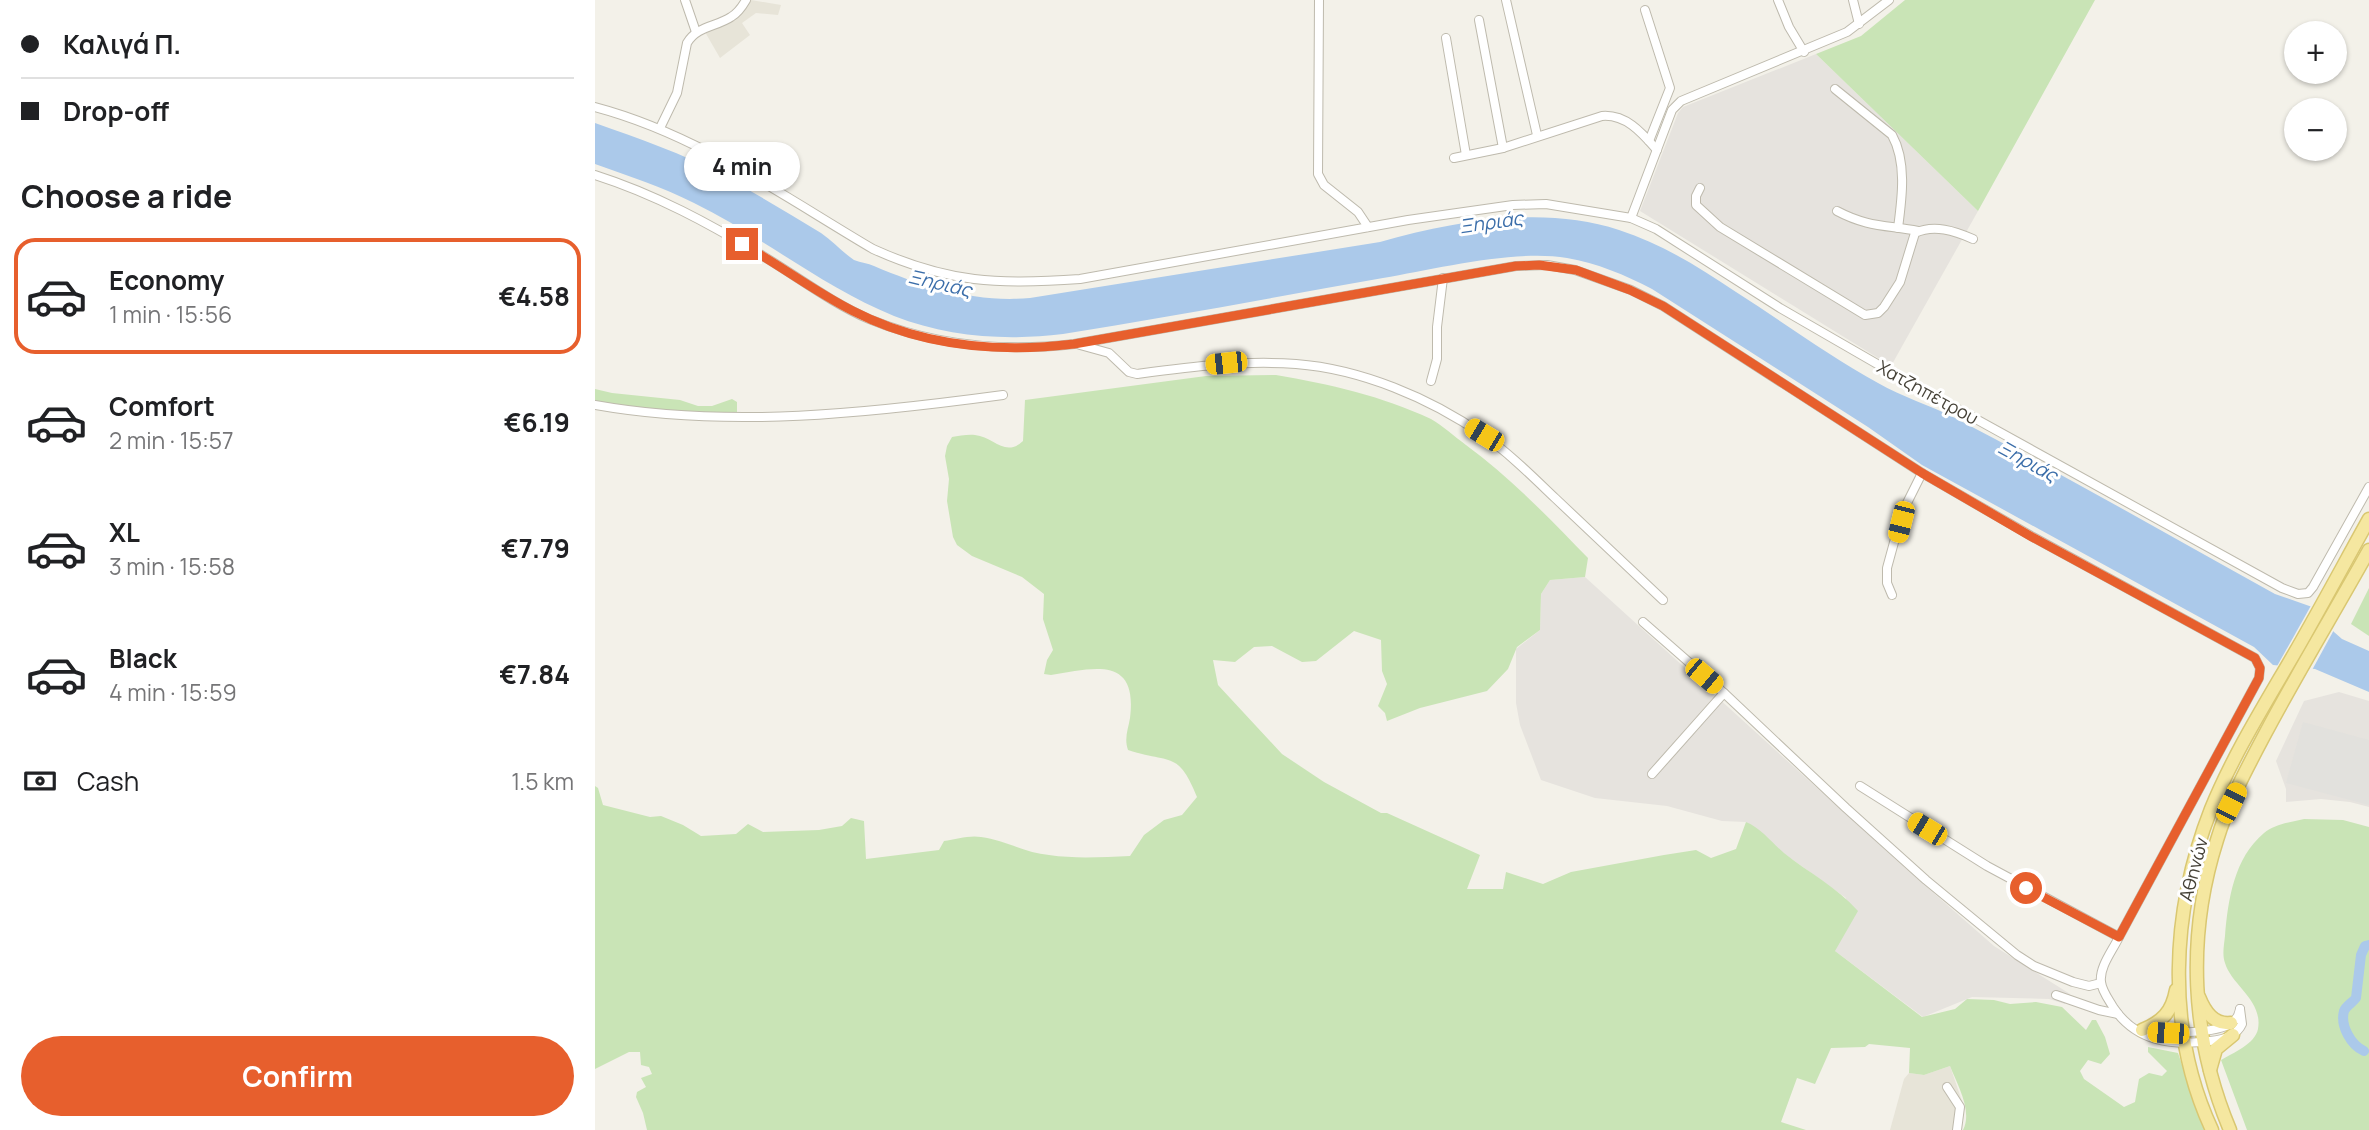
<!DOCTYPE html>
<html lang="en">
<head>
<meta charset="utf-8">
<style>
  body { margin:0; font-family:Manrope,sans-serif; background:#f2f2f2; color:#202124; height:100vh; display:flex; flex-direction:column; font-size:26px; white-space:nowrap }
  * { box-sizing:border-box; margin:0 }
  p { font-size:23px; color:#757577 }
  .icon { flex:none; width:38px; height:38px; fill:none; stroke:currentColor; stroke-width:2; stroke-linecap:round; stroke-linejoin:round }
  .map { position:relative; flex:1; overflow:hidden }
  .panel { display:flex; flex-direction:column; background:#fff; width:595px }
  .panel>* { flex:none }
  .hud { display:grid; align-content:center; height:154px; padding:0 21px; background:#fff }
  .controls { position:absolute; left:1689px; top:21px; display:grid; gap:14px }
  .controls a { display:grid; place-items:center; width:63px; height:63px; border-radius:50%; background:#fff; box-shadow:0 2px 5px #0004; font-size:35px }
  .end { position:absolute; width:32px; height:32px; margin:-16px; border:9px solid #e75f2d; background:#fff; box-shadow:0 0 0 4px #fff }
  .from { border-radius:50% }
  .bubble { position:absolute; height:49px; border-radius:24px; background:#fff; box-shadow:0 2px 5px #0004; font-size:23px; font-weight:700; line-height:49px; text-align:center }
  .car { position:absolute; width:21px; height:42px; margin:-21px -10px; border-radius:9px; box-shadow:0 0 5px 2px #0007; background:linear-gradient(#f5c518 24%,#345 0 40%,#f5c518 0 76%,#345 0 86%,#f5c518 0) }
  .hud b { display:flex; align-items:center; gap:24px; height:66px; font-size:26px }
  .hud b+b { border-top:2px solid #e0e0e0 }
  .hud i { width:18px; height:18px; background:#202124 }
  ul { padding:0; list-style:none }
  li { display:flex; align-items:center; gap:21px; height:116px; margin:0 14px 10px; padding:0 7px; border:4px solid transparent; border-radius:21px }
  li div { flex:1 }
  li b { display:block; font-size:26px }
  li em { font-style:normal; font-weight:700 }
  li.on { border-color:#e75f2d }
  li>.icon { width:63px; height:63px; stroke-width:1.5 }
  h2 { padding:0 21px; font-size:32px; line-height:84px }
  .pay { display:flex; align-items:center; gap:18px; height:77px; padding:0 21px; font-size:26px }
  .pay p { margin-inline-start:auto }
  .primary-button { display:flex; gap:14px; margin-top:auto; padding:14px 21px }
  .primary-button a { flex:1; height:80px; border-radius:42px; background:#e75f2d; color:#fff; font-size:28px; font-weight:700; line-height:80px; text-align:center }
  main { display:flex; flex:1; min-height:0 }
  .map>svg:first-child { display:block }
  .residential { fill:#e7e4d8 }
  .industrial { fill:#e6e3de }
  .green { fill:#c9e4b6 }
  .parking { fill:#e2e1dd }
  .water { fill:#abc9ea }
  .pier { fill:#f3f1e9 }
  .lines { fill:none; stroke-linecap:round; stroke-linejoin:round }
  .canal { stroke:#abc9ea; stroke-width:10 }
  .street-casing { stroke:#bebaad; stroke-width:10 }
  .primary-casing { stroke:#d9c771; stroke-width:15 }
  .street { stroke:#fff; stroke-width:8 }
  .primary { stroke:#f5e7a0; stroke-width:12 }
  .route { stroke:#e75f2d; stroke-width:9 }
  .labels { text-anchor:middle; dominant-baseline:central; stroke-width:6; stroke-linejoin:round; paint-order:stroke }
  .street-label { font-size:18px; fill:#464238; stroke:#fff }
  .water-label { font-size:19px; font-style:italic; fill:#3a6da9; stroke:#fff }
</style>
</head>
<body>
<main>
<section class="panel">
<div class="hud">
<b><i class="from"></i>Καλιγά Π.</b>
<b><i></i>Drop-off</b>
</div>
<h2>Choose a ride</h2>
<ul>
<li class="on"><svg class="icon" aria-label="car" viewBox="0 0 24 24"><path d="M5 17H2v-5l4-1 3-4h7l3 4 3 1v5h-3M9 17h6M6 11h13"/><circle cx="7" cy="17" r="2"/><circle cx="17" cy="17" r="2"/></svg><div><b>Economy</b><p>1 min · 15:56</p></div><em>€4.58</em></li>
<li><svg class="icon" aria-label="car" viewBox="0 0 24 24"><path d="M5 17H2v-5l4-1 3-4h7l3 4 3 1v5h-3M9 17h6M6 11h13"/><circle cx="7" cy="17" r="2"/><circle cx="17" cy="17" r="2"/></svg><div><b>Comfort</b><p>2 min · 15:57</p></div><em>€6.19</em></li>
<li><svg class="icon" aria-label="car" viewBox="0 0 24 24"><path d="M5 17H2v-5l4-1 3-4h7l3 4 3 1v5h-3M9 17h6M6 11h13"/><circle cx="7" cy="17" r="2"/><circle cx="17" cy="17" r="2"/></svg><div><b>XL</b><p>3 min · 15:58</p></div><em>€7.79</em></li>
<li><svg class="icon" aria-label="car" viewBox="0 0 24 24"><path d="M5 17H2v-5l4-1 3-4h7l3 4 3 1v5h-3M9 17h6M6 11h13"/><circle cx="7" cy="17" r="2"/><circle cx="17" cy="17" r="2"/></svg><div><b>Black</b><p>4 min · 15:59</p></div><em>€7.84</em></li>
</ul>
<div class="pay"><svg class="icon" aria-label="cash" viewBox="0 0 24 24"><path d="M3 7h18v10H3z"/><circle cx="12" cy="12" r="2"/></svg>Cash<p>1.5 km</p></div>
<div class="primary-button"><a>Confirm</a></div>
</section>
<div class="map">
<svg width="1774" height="1130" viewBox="0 0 1774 1130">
  <rect width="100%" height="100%" fill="#f3f1e9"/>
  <g class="residential">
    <path d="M 156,0 L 186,5 L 183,15 L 161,13 L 147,23 L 155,35 L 125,58 L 110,32 L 148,11 Z"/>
    <path d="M 1355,1066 L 1370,1110 L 1362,1109 L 1358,1130 L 1295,1130 L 1309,1079 L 1314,1073 L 1329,1075 Z"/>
  </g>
  <g class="industrial">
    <path d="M 1221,54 L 1383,211 L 1296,366 L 1045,211 L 1083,113 L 1088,107 Z"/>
    <path d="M 990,577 L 1309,867 L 1399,946 L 1475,994 L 1470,1004 L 1454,999 L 1377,997 L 1328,1017 L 1240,951 L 1251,898 L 1187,852 L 1151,822 L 1127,821 L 1072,806 L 1000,798 L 946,780 L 925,725 L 921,703 L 921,649 L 945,630 L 946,594 L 955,580 Z"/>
    <path d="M 1744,692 L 1774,701 L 1774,807 L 1755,802 L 1726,799 L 1691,802 L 1691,789 L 1681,761 L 1709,701 Z"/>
  </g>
  <g class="green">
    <path d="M 1310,0 L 1500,0 L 1383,211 L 1221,54 L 1266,36 Z"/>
    <path d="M 681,375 C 734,384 787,396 836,419 C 848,426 859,436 871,445 C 916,478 954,518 993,558 L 990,577 L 955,580 L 946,594 L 945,630 L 922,647 L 913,669 L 892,691 L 825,708 L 792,721 L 790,713 L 783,706 L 792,684 L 787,671 L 786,640 L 759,631 L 721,661 L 707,662 L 677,646 L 659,647 L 640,662 L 618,660 L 623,685 L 687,754 L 729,782 L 786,813 L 792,813 L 885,855 L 872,889 L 908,889 L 911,872 L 948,884 L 976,872 L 1069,855 L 1101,850 L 1116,858 L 1141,849 L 1151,822 C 1166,828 1177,843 1189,853 C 1214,873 1242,887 1263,911 L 1240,951 L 1327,1017 L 1360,1009 L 1372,999 L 1399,1000 L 1415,1004 L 1441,1002 L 1467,1007 L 1491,1030 L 1497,1020 L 1501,1020 L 1510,1037 L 1515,1054 L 1506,1064 L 1493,1060 L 1485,1071 L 1489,1079 L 1529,1107 L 1540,1102 L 1544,1079 L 1554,1073 L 1567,1076 L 1572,1071 L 1553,1052 L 1553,1047 L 1583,1053 L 1609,1130 L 1368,1130 C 1378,1111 1362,1084 1355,1066 L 1329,1075 L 1314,1073 L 1315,1048 L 1274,1044 L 1270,1047 L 1236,1048 L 1220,1084 L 1202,1078 L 1186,1122 L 1211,1130 L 52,1130 L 48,1113 L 41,1097 L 42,1092 L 51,1087 L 46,1078 L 57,1074 L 54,1067 L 46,1065 L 45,1052 L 34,1052 L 0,1069 L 0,786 L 3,788 L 8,805 L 55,817 L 66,816 L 88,825 L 106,836 L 141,834 L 153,824 L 168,832 L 224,830 L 247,826 L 256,818 L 269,821 L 271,859 L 344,850 L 349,841 C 361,839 375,835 386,837 C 410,840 430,853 454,855 C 481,859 508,857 535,856 L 549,835 L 569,820 L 587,815 L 602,797 C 583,750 576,764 533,750 C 529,738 533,730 535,718 C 543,654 497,669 456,675 L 449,674 L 452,660 L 458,650 L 448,619 L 449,594 L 427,577 L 377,556 L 362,545 L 358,537 L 352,501 L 354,479 L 350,456 L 352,446 L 357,437 C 364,436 373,434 380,435 C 399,437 410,458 428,441 L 430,400 L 611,376 Z"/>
    <path d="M 0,389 L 17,393 L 85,400 L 103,406 L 117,406 L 137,399 L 142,402 L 142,417 C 92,419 50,419 0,406 Z"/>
    <path d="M 1774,588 L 1774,636 L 1756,624 Z"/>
    <path d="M 1709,819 L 1748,820 L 1774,827 L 1774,1130 L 1652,1130 L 1626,1060 C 1638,1053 1660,1044 1663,1029 C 1668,1000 1637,986 1630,963 C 1627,955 1629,945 1630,936 C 1633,900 1639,858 1669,833 C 1680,824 1696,822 1709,819 Z"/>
  </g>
  <path class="parking" d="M 1708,722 L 1774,740 L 1774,805 L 1691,783 Z"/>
  <path class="water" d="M 0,123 C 45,139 87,153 129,176 C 161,194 194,213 226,233 C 238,241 247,252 259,260 C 266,263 273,263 279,266 C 328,287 381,303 435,298 L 785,242 C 859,221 949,205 1024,230 C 1067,244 1104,267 1141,292 C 1188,322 1234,356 1283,383 C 1307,397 1335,405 1360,418 C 1468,474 1573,535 1680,594 L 1720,608 L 1739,632 L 1747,639 L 1774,651 L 1774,692 L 1720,669 L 1678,665 L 1659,647 L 1327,465 L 1273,427 L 1057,289 C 1030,275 1002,263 972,258 C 920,249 841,269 788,278 C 681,297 574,317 468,334 C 411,341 353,337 299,316 C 228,287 168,237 99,203 C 67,187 34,176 0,164 Z"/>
  <path class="pier" d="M 1718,602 L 1740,628 L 1716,672 L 1689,671 L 1681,668 Z"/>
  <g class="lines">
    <path class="canal" d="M 1769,1051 C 1756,1045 1745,1026 1749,1011 C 1751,1006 1757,1003 1761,998 L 1766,955 L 1770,946 L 1774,945"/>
    <defs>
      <g id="street">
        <path d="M 90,0 L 101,32"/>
        <path d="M 724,0 L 723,174 L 729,185 L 763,212 L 773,227"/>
        <path d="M 911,0 L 942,135"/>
        <path d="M 1183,0 L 1194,27 L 1209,52"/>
        <path d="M 1258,0 L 1264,24"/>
        <path d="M 1050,10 L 1075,88 L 1054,141"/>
        <path d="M 884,20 L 908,148"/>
        <path d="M 851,38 L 871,155"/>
        <path d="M 1240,89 L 1297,135 C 1312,162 1307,198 1303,228"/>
        <path d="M 0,107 C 102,134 188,196 278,249 C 353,283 404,285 485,279 L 813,220 L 918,205 L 951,204 L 1036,218 L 1061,229 L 1185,308 L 1303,376 L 1687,588 L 1703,594 L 1713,593 L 1718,587 L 1774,487"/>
        <path d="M 65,128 L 82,93 L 92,43 C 102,26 121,27 136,17 C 143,13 147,7 151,0"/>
        <path d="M 859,158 L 908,148 L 1007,116 C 1031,114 1047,133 1062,150"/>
        <path d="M 0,175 C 60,194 115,224 168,256 C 203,277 237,303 274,319 C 340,346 409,352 479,344 L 921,266 L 952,265 L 980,270 L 1036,290 L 1068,306 L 1327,473 L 1438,537 L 1660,658 L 1665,668 L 1664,678 L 1524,937 C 1518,950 1504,967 1506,982 C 1507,991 1514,1000 1518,1007 C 1541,1042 1577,1046 1615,1041 C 1627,1040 1641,1037 1647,1024 L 1645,1009"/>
        <path d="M 1105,188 L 1101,196 L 1101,205 L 1125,227 L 1270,315 L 1283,313 L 1289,307 L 1305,282 L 1320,233 C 1339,224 1360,231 1378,239"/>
        <path d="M 1242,211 C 1272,227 1291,225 1323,231"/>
        <path d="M 1036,218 L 1077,110 L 1086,101 L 1252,32 L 1294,0"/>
        <path d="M 485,345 L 514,353 L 534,372 L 542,374 C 595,367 647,360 701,364 C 766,369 835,398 888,435 C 914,453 937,476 960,498 C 996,532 1032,566 1068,600"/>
        <path d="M 836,381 L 842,359 L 842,327 L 848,278"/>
        <path d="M 0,405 C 134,429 274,413 408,395"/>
        <path d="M 1297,595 L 1292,583 L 1292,568 L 1307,513 L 1327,473"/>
        <path d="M 1048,622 L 1129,693 L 1251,808 L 1331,880 L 1422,955 L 1439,966 L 1478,982 L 1494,986 L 1506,983"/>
        <path d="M 1057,774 L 1129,693"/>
        <path d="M 1265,786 L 1392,866 L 1524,937"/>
        <path d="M 1461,995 L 1504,1010 L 1523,1014"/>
        <path d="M 1550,1030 C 1569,1034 1621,1034 1637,1023 C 1642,1019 1644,1015 1645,1009"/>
        <path d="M 1352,1087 L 1365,1107 L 1362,1130"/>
      </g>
      <g id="primary">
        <path d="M 1604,997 C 1610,1012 1619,1025 1636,1023"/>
        <path d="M 1547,1030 C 1567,1022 1577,1012 1581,990"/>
        <path d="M 1615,1070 L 1621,1049 L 1638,1035"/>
        <path d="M 1617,1130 C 1570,1029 1576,911 1616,809 C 1638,755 1670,704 1699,654 C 1725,609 1749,564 1774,519"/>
        <path d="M 1635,1130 C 1596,1037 1591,937 1622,840 C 1633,803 1652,768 1670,734 C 1703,672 1740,611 1774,550"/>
      </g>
    </defs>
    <use href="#street" class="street-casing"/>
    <use href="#primary" class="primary-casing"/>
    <use href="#street" class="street"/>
    <use href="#primary" class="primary"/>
  </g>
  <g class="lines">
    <path class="route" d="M 147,244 C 185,265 220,292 258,311 C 326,346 404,353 479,344 L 921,266 L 944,265 L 981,270 L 1035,290 L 1068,306 L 1327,473 L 1437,537 L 1660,658 L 1665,668 L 1664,678 L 1524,937 L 1431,888"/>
  </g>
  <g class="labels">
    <g class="street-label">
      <text transform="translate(1333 392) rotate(29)">Χατζηπέτρου</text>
      <text transform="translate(1598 869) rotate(-75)">Αθηνών</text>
    </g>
    <g class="water-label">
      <text transform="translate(896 222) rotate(-8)">Ξηριάς</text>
      <text transform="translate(345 283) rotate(13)">Ξηριάς</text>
      <text transform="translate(1433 461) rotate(29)">Ξηριάς</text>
    </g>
  </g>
</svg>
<div class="controls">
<a>+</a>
<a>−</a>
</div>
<i class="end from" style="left:1431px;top:888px"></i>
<i class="end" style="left:147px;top:244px"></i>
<div class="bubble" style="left:89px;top:142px;width:116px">4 min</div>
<i class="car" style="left:631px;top:363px;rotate:264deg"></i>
<i class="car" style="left:889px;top:435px;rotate:301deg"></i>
<i class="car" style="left:1306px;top:522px;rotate:194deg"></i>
<i class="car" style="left:1109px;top:676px;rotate:130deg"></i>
<i class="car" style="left:1636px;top:803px;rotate:26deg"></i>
<i class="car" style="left:1332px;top:829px;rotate:301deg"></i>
<i class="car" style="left:1573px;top:1033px;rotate:273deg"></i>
</div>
</main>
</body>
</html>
